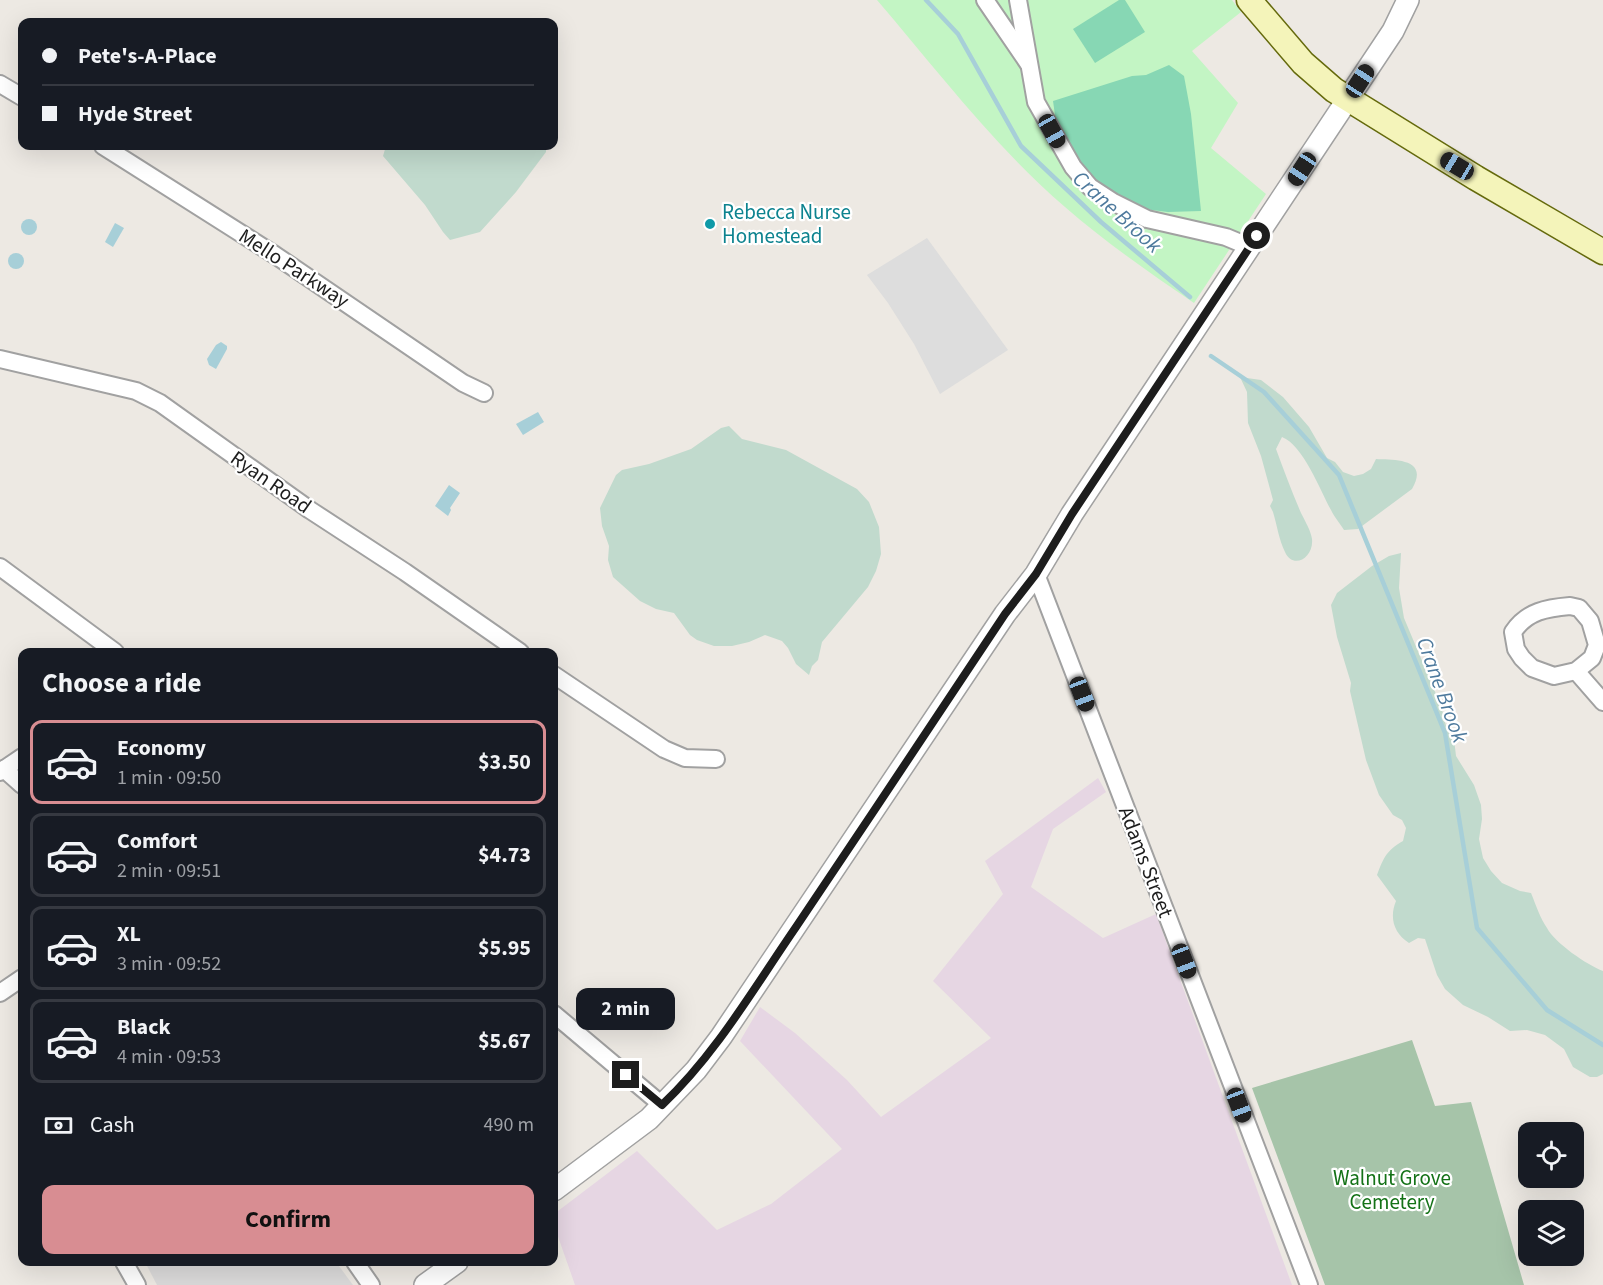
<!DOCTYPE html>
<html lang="en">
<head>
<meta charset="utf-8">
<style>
  body { margin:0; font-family:"Source Sans 3",sans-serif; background:#242831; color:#f1f3f6; height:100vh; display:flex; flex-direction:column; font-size:22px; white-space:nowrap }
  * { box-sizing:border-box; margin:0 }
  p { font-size:20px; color:#9ea1a6 }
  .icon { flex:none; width:33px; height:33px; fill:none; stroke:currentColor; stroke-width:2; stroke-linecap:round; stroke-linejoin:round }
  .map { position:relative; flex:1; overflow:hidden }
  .panel { position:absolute; left:18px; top:648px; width:540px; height:618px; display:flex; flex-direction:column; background:#171b24; border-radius:12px; box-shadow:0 6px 24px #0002 }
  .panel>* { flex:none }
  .top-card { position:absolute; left:18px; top:18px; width:540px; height:132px; border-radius:12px; box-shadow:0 6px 24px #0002; display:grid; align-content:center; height:132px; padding:0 24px; background:#171b24 }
  .tools { position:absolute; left:1518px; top:1122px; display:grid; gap:12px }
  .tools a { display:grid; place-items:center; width:66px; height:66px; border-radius:12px; background:#171b24; box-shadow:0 6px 24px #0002; font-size:30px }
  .end { position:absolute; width:27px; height:27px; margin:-14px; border:8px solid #1d1d1d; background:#fff; box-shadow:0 0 0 3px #fff }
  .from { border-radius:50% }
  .bubble { position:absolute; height:42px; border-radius:12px; background:#171b24; box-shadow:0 6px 24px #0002; font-size:20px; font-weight:700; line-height:42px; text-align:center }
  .car { position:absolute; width:18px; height:36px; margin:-18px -9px; border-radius:8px; box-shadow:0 0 4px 2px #0007; background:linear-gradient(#222 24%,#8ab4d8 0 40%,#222 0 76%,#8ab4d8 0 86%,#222 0) }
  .top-card b { display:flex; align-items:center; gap:21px; height:57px; font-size:22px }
  .top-card b+b { border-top:2px solid #363941 }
  .top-card i { width:15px; height:15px; background:#f1f3f6 }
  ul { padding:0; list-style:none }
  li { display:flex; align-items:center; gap:18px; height:84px; margin:0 12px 9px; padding:0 12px; border:3px solid #363941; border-radius:12px }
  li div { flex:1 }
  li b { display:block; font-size:22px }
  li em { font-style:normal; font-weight:700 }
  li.current { border-color:#d88d92 }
  li>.icon { width:54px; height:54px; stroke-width:1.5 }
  h2 { padding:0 24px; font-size:27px; line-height:72px }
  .pay { display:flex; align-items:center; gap:15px; height:66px; padding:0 24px; font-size:22px }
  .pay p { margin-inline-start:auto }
  .primary-button { display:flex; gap:12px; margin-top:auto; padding:12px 24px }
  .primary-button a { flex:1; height:69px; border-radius:12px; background:#d88d92; color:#111; font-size:24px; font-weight:700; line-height:69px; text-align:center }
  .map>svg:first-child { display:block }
  .residential { fill:#dbdada }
  .industrial { fill:#e6d6e3 }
  .wetland { fill:#c1dacd }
  .cemetery { fill:#a6c4a9 }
  .park { fill:#c3f5c4 }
  .pitch { fill:#87d7b4 }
  .parking { fill:#ddd }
  .water { fill:#a7cfd8 }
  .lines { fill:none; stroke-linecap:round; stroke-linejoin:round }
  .stream { stroke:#a7cfd8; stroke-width:4.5 }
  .minor-casing { stroke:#a1a1a1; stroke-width:20 }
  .tertiary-casing { stroke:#a1a1a1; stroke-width:24 }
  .secondary-casing { stroke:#656a0d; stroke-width:27 }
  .minor { stroke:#fff; stroke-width:16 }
  .tertiary { stroke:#fff; stroke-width:21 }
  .secondary { stroke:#f4f4ba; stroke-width:24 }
  .route { stroke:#1d1d1d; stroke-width:8 }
  .culture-dot { fill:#0f9aa8; stroke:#fff; stroke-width:2 }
  .labels { text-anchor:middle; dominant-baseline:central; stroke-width:4.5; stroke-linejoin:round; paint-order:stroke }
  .culture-label { font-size:21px; fill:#0d838f; stroke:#fff; text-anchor:start }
  .street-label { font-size:21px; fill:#1d1d1d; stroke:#fff }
  .park-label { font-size:21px; fill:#147217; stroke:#fff }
  .water-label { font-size:22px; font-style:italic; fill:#4e7a9d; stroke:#fff }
</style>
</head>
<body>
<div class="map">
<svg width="1603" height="1285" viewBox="0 0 1603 1285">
  <rect width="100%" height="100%" fill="#ede9e3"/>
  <path class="residential" d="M 145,1262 L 336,1262 L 353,1285 L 157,1285 Z"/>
  <path class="industrial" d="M 1098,778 L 1106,792 L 1053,829 L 1031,887 L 1103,938 L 1156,914 L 1292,1285 L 575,1285 L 554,1225 L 554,1214 L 637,1151 L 717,1230 L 771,1204 L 842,1149 L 740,1041 L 760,1007 L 795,1033 L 847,1080 L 881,1117 L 991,1038 L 933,981 L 1003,894 L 985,861 Z"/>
  <g class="wetland">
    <path d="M 386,146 L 546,146 L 546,152 L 516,192 L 480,232 L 450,240 L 443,232 L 425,205 L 383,156 Z"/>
    <path d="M 1240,377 L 1261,380 L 1283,397 L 1309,427 L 1327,458 L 1335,462 L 1343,472 L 1354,476 L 1363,474 L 1371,469 L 1376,459 C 1394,460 1430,458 1412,489 L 1358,529 L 1344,530 C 1340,523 1334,517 1331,510 C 1320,490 1303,445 1282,437 L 1276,449 C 1284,471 1292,492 1301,513 C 1305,521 1311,531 1312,539 C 1314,558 1293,570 1285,552 C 1279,540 1277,525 1273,512 L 1270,506 L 1273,500 L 1261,456 L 1248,423 L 1247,392 Z"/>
    <path d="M 729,426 L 742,439 L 786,450 L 857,489 L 869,502 L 879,527 L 881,554 L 876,571 L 868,587 L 822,642 L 818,660 L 812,666 L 809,675 L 796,664 L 788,648 L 782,641 L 765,635 L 749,642 L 732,646 L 714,646 L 697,640 L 690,635 L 674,613 L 656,609 L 640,601 L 613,577 L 608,560 L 609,546 L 602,526 L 600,508 L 616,475 L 622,470 L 649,464 L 691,449 L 721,428 Z"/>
    <path d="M 1401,553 L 1399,588 L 1404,618 L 1441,706 L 1447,730 L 1454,739 L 1456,756 L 1474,785 L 1481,805 L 1482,819 L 1479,839 L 1483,858 L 1491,871 L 1502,883 L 1520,891 L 1531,893 C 1536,905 1540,918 1547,928 C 1555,943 1587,965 1603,971 L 1603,1074 L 1597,1077 L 1590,1077 L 1573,1067 L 1564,1049 L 1545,1035 L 1527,1030 L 1510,1031 L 1488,1017 L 1463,1005 L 1445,989 L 1437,975 L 1425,939 L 1418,938 L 1409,943 C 1394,933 1389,918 1396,901 L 1377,875 C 1384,857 1386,851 1403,841 L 1406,828 L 1402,820 L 1393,815 L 1379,795 L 1366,760 L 1350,691 L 1351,683 L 1337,637 L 1331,605 L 1337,593 L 1372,566 L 1389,556 Z"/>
  </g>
  <path class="cemetery" d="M 1412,1040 L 1435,1106 L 1471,1102 L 1524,1285 L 1325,1285 L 1252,1088 Z"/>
  <path class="park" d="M 877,0 L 1232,0 L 1241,12 L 1192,51 L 1238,103 L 1211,148 L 1266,194 L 1194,303 C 1150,273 1105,242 1065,207 C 995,147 937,70 877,0 Z"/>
  <g class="pitch">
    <path d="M 1119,0 L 1125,0 L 1145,32 L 1095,63 L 1073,29 Z"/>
    <path d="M 1169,65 L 1184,76 L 1191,114 L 1201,211 L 1168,212 L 1127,207 L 1095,187 L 1057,129 L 1053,101 L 1132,76 L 1146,75 Z"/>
  </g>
  <path class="parking" d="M 927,238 L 1008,350 L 940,394 L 914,344 L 888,303 L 867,275 Z"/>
  <g class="water">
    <circle cx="29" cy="227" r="8"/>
    <path d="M 115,223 L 124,228 L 113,247 L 105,242 Z"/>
    <circle cx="16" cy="261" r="8"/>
    <path d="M 221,342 L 227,346 L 227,349 L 216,369 L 209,365 L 207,359 L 216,345 Z"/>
    <path d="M 538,412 L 544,422 L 523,435 L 516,424 Z"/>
    <path d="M 449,485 L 460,493 L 450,508 L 451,510 L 448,516 L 435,506 Z"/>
  </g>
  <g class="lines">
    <g class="stream">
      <path d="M 926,0 L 958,34 L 1021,146 L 1101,222 L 1190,297"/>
      <path d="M 1211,356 L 1264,392 L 1339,475 L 1445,733 L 1477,928 L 1547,1010 L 1603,1045"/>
    </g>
    <defs>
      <g id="minor">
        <path d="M 985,0 L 1028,63"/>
        <path d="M 1018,0 L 1036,102 L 1073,167 L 1090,187 L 1113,202 L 1147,219 L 1226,237 L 1250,247"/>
        <path d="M 0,84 L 22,97"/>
        <path d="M 103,146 L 275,255 L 463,383 L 484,393"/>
        <path d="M 0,359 L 136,391 L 160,403 L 310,510 L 405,572 L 520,652"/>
        <path d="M 0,567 L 115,652"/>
        <path d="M 1036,574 L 1309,1285"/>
        <path d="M 1570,606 L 1579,608 L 1590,621 L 1597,645 L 1592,658 L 1576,671 L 1554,676 L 1532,668 L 1522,658 L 1516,649 L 1513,632 C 1527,611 1547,608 1570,606 Z"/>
        <path d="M 1576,671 L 1603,702"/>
        <path d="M 554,675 L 664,749 L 685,758 L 716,759"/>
        <path d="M 4,769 L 22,785"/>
        <path d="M 0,772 L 22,757"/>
        <path d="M 0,993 L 22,978"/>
        <path d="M 554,1014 L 662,1105"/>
        <path d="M 124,1262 L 137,1285"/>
        <path d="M 355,1262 L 371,1285"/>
      </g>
      <g id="tertiary">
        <path d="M 554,1190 L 649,1119 L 696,1070 L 721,1037 L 1005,614 L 1036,574 L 1072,514 L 1393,31 L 1408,0"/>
        <path d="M 425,1285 L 457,1262"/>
      </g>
      <path id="secondary" d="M 1249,0 L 1303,63 L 1334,90 L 1476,178 L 1603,252"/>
    </defs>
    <use href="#minor" class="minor-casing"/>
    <use href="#tertiary" class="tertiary-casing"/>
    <use href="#secondary" class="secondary-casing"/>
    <use href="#minor" class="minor"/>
    <use href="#tertiary" class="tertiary"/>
    <use href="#secondary" class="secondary"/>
  </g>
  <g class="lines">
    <path class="route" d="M 626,1075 L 662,1105 C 716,1054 754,988 796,927 C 866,823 936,718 1005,614 L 1036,574 L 1072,514 L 1257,236"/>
  </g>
  <circle class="culture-dot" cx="710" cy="224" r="6"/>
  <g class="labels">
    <g class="culture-label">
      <text x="722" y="212">Rebecca Nurse<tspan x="722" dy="24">Homestead</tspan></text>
    </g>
    <g class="street-label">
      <text transform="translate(294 268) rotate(33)">Mello Parkway</text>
      <text transform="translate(271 482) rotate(35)">Ryan Road</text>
      <text transform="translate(1146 862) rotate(69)">Adams Street</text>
    </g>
    <g class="park-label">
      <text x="1392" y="1178">Walnut Grove<tspan x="1392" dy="24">Cemetery</tspan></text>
    </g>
    <g class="water-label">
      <text transform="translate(1117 212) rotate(42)">Crane Brook</text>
      <text transform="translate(1442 690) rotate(70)">Crane Brook</text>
    </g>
  </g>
</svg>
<div class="tools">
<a><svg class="icon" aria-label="locate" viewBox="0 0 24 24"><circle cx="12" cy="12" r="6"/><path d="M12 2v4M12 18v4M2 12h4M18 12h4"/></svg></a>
<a><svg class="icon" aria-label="layers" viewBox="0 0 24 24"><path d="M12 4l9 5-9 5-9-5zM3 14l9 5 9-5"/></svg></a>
</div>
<i class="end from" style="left:1257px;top:236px"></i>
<i class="end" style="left:626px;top:1075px"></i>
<div class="bubble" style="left:576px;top:988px;width:99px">2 min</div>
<i class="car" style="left:1360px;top:81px;rotate:33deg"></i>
<i class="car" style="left:1052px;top:131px;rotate:151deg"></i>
<i class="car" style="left:1457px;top:166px;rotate:301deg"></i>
<i class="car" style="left:1302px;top:169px;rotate:213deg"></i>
<i class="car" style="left:1082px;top:694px;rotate:159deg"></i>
<i class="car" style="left:1184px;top:961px;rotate:159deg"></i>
<i class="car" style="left:1239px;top:1105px;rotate:159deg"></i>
<div class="top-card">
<b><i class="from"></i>Pete's-A-Place</b>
<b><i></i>Hyde Street</b>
</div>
<section class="panel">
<h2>Choose a ride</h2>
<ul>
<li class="current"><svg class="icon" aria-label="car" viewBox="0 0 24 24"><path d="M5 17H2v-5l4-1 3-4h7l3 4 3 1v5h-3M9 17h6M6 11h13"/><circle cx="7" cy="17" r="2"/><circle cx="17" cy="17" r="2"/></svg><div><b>Economy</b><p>1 min · 09:50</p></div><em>$3.50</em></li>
<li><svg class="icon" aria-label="car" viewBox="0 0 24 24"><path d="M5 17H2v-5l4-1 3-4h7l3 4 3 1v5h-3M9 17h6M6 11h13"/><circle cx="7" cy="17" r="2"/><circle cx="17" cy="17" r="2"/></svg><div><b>Comfort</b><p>2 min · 09:51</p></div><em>$4.73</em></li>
<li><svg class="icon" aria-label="car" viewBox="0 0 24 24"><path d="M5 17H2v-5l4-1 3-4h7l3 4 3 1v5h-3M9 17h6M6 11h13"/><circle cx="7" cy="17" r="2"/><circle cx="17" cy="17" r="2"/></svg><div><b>XL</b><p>3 min · 09:52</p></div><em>$5.95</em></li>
<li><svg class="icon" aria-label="car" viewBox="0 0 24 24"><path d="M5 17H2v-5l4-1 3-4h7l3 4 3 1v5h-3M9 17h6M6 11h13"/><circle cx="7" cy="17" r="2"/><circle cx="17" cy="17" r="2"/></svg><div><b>Black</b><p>4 min · 09:53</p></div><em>$5.67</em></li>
</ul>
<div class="pay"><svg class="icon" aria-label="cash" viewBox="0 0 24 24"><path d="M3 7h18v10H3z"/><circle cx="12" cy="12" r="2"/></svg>Cash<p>490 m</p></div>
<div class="primary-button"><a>Confirm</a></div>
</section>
</div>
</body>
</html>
